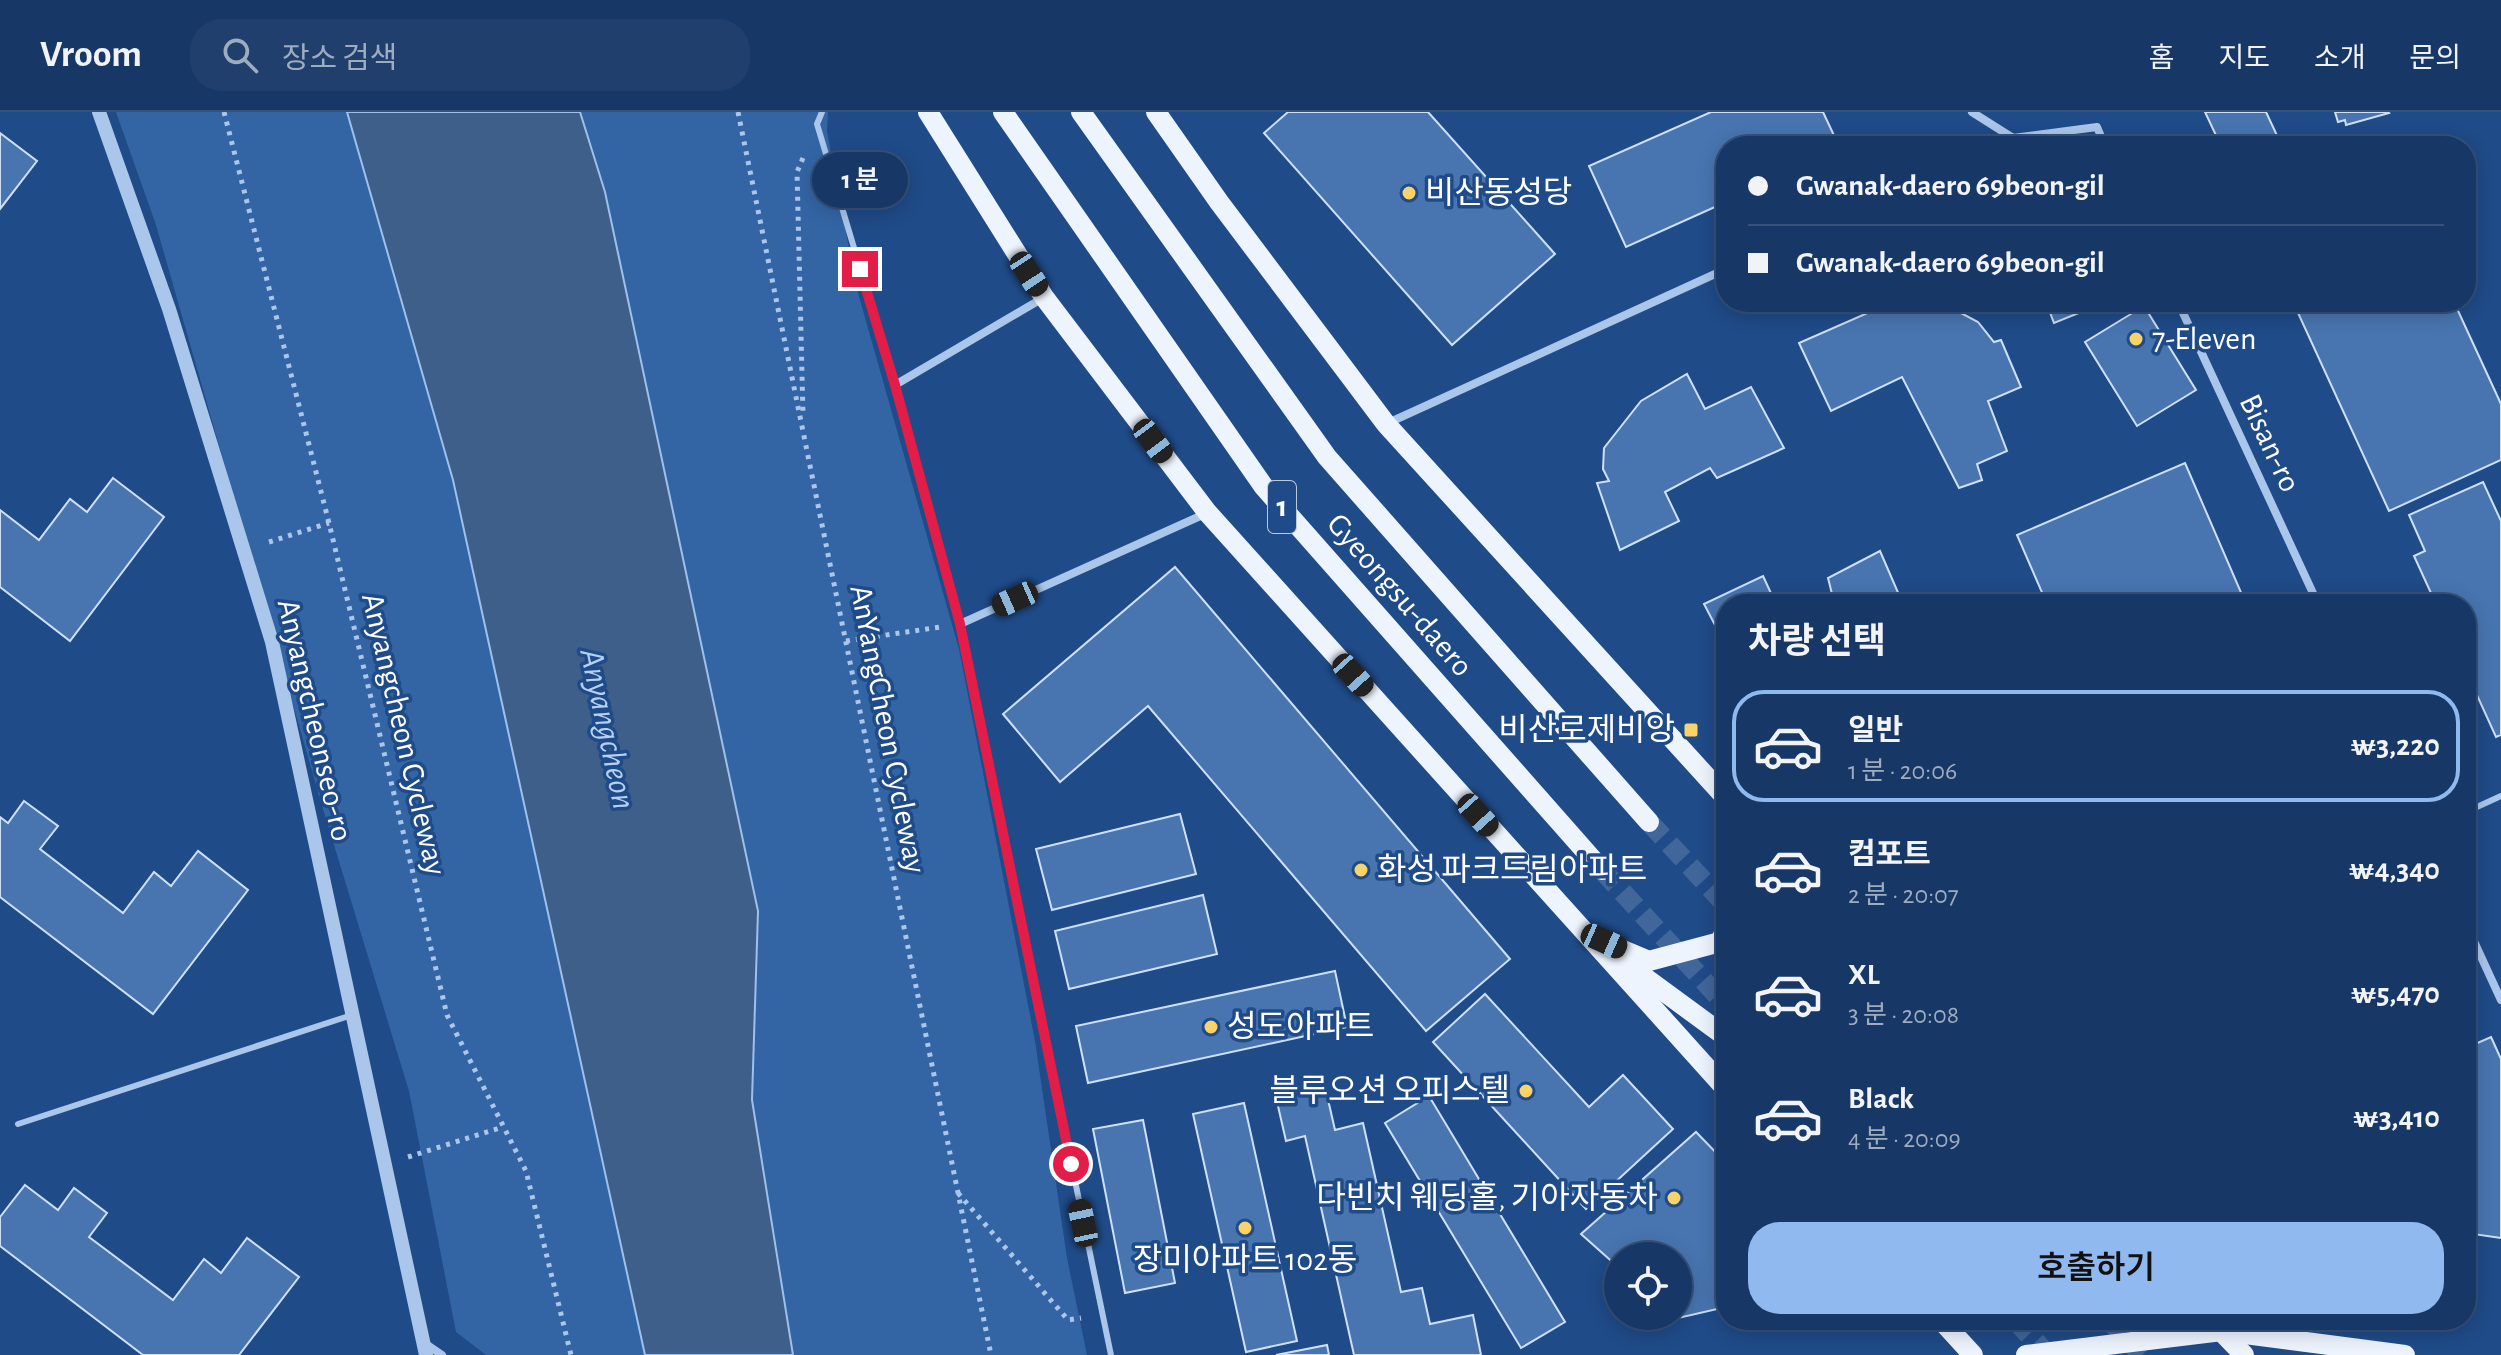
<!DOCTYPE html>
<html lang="ko">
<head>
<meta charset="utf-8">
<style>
  body { margin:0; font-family:"Alegreya Sans","Noto Sans KR",sans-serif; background:#203f6c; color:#f1f3f6; height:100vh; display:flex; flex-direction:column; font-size:30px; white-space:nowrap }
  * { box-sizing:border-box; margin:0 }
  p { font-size:26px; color:#9eacbf }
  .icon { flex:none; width:44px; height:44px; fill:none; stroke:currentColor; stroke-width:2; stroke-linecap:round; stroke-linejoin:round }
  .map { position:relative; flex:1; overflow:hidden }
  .sheet { position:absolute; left:1716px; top:482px; width:760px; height:736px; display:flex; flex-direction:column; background:#173866; border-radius:32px; box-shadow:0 4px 20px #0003,0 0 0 2px #36527a }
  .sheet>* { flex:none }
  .hud { position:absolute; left:1716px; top:24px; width:760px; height:176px; border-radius:32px; box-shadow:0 4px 20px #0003,0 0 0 2px #36527a; display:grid; align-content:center; height:176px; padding:0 32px; background:#173866 }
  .buttons { position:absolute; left:1604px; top:1130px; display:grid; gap:16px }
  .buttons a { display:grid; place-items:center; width:88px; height:88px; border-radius:50%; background:#173866; box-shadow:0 4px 20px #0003,0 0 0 2px #36527a; font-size:40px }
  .end { position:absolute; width:36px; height:36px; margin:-18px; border:10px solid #e11d48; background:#fff; box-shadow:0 0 0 4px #fff }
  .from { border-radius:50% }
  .bubble { position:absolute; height:56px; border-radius:28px; background:#173866; box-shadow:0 4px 20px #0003,0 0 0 2px #36527a; font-size:26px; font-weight:600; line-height:56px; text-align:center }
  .car { position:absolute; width:24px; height:48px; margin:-24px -12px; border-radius:10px; box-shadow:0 0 6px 2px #0007; background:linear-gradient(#222 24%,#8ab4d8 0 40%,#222 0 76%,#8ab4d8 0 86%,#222 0) }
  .hud b { display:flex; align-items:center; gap:28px; height:76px; font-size:30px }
  .hud b+b { border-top:2px solid #36527a }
  .hud i { width:20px; height:20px; background:#f1f3f6 }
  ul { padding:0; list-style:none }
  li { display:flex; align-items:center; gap:24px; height:112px; margin:0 16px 12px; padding:0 16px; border:4px solid transparent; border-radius:32px }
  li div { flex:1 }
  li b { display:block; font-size:30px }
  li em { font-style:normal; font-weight:600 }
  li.selected { border-color:#90b9f0 }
  li>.icon { width:72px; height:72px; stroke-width:1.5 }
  h2 { padding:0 32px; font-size:36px; line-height:96px }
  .button { display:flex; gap:16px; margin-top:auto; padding:16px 32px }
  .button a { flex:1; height:92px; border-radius:32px; background:#90b9f0; color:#111; font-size:32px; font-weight:600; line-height:92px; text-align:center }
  header { display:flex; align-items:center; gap:48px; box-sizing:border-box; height:112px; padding:0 40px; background:#173866; border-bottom:2px solid #36527a }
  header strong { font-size:38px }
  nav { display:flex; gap:44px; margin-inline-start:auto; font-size:28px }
  .search { width:560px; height:72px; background:#203f6c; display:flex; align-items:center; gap:20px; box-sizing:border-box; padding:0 28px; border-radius:32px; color:#9eacbf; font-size:30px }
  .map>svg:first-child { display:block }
  .green { fill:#3365a5 }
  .water { fill:#3f5f8b; stroke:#9dc0ec; stroke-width:2 }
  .building { fill:#4875b0; stroke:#cee0f8; stroke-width:2 }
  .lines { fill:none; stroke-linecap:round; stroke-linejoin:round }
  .primary-tunnel { stroke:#41669a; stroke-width:20; stroke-dasharray:20 10; stroke-linecap:butt }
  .path { stroke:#aac6eb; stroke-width:5; stroke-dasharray:4 6; stroke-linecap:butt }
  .service { stroke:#aac6eb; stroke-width:6 }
  .minor { stroke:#aac6eb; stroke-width:8 }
  .tertiary { stroke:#aac6eb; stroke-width:14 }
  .primary { stroke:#eef4fe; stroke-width:20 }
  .route { stroke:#e11d48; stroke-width:10 }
  .poi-dot { fill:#f9d26a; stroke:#1f4b88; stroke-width:3 }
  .labels { text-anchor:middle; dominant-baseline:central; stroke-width:7; stroke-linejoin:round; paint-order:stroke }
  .shield { fill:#1f4b88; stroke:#bcc9db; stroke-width:2 }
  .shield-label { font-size:30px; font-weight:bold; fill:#fff }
  .poi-label { font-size:32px; fill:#fff; stroke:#1f4b88; text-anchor:start }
  .street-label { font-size:32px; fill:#fff; stroke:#1f4b88 }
  .water-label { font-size:34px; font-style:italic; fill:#b5d0f2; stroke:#1f4b88 }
</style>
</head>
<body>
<header>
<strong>Vroom</strong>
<div class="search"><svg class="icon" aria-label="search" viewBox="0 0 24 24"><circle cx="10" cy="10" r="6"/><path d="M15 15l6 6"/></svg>장소 검색</div>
<nav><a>홈</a><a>지도</a><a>소개</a><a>문의</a></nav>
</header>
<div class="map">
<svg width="2501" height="1243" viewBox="0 0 2501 1243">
  <rect width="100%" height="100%" fill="#1f4b88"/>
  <g class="green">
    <path d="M 116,0 L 347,0 L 453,368 L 645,1243 L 486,1243 L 456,1220 L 409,979 L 320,687 L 156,113 Z"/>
    <path d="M 580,0 L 828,0 L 827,19 L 856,174 L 959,537 L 1035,929 L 1067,1146 L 1087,1243 L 793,1243 L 752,988 L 758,799 L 605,80 Z"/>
  </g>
  <path class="water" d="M 347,0 L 580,0 L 605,80 L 758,799 L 752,988 L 793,1243 L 645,1243 L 453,368 Z"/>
  <g class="building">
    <path d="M 1288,0 L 1428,0 L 1555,142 L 1452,233 L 1264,21 Z"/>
    <path d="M 1711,0 L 1823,0 L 1839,34 L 1726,34 L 1726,90 L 1626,135 L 1589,54 Z"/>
    <path d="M 2205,0 L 2266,0 L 2282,34 L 2221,34 Z"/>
    <path d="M 2335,0 L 2388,0 L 2389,1 L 2346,13 L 2345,8 L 2338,10 Z"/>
    <path d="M 0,21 L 37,49 L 0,97 Z"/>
    <path d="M 2046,190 L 2106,190 L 2054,211 Z"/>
    <path d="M 2293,190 L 2454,190 L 2501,292 L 2501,348 L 2389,399 Z"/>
    <path d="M 1888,192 L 1930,193 L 1961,201 L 1978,210 L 1994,230 L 2001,228 L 2021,275 L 1988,289 L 2007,339 L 1977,352 L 1982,368 L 1959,376 L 1902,265 L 1831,299 L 1799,231 Z"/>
    <path d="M 2144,194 L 2196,278 L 2137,314 L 2085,230 Z"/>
    <path d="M 1687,262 L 1705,297 L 1751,275 L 1784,336 L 1717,366 L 1710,356 L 1665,380 L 1679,409 L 1620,438 L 1597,371 L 1609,369 L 1603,357 L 1604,336 L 1641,289 Z"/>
    <path d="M 2185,351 L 2246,492 L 2047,492 L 2017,423 Z"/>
    <path d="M 113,366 L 164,405 L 70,529 L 0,475 L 0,398 L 39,428 L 70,387 L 87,400 Z"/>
    <path d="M 2483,370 L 2501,409 L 2501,623 L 2496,625 L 2466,559 L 2466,492 L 2436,492 L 2414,444 L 2425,439 L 2409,403 Z"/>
    <path d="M 1880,439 L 1903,492 L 1808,492 L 1832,482 L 1828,466 Z"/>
    <path d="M 1175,455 L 1510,847 L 1426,919 L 1148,594 L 1060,670 L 1003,602 Z"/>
    <path d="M 1763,464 L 1776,492 L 1726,492 L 1726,534 L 1704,492 Z"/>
    <path d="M 24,689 L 58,714 L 40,737 L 123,801 L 154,760 L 171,774 L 198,739 L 248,778 L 153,902 L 0,785 L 0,705 L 8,711 Z"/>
    <path d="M 1180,702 L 1196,762 L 1052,798 L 1036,737 Z"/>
    <path d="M 1203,783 L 1217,842 L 1069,877 L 1055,819 Z"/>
    <path d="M 1335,859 L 1347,915 L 1088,971 L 1076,914 Z"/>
    <path d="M 1485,882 L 1589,995 L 1623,963 L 1673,1017 L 1586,1097 L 1433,930 Z"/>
    <path d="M 2491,925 L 2501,947 L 2501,1126 L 2466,1121 L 2466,936 Z"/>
    <path d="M 1324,970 L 1335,1018 L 1363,1011 L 1401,1180 L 1422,1176 L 1430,1212 L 1473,1203 L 1481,1243 L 1354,1243 L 1305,1024 L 1286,1029 L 1275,981 Z"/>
    <path d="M 1429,984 L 1565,1210 L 1521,1236 L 1385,1011 Z"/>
    <path d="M 1244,991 L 1297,1229 L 1246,1240 L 1193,1002 Z"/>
    <path d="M 1143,1008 L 1175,1171 L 1125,1181 L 1093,1017 Z"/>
    <path d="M 1696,1020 L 1726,1051 L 1726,1195 L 1674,1207 L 1671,1204 L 1678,1204 L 1678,1144 L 1618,1144 L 1618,1155 L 1581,1122 Z"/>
    <path d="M 25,1073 L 58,1098 L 74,1076 L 107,1101 L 89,1125 L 173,1188 L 204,1147 L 221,1161 L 247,1126 L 299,1165 L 239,1243 L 143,1243 L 0,1134 L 0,1105 Z"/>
    <path d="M 1327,1233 L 1329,1243 L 1276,1243 Z"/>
  </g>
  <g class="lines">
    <g class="primary-tunnel">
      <path d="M 1649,710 L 1726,793"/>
      <path d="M 1602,758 L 1726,893"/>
      <path d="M 2015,1208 L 2048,1243"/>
      <path d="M 2109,1208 L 2142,1243"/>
    </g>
    <g class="path">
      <path d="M 224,0 L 329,411 L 447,903 L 526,1059 L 571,1243"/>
      <path d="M 738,0 L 991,1243"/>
      <path d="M 803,46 L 797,60 L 803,303"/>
      <path d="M 269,430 L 329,411"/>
      <path d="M 846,529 L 940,515"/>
      <path d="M 408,1045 L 503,1015"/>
      <path d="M 958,1081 L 1068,1208 L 1081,1206"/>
    </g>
    <g class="service">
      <path d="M 822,0 L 817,12 L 895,273 L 960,512 L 1111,1243"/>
      <path d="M 2466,700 L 2501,684"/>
      <path d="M 18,1012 L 352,903"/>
    </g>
    <g class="minor">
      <path d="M 1972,0 L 2013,26 L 2097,15 L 2105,34"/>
      <path d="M 1994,34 L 2013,26"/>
      <path d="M 2178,190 L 2318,492"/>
      <path d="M 895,273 L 1043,186"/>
      <path d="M 1388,311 L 1726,157"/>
      <path d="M 960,512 L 1207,401"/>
      <path d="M 2466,812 L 2501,888"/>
      <path d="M 423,1230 L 442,1243"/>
    </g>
    <path class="tertiary" d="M 99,0 L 169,197 L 272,530 L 426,1243"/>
    <g class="primary">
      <path d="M 928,0 L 1044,185 L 1207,400 L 1726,977"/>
      <path d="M 1003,0 L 1264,375 L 1602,758"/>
      <path d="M 1081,0 L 1327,345 L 1649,710"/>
      <path d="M 1156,0 L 1219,90 L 1386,312 L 1726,686"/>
      <path d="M 1618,836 L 1649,849 L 1720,830 L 1726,817"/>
      <path d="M 1617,845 L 1726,925"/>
      <path d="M 1941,1208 L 1973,1243"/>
      <path d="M 2219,1217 L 2244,1243"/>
      <path d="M 2026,1243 L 2222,1219 L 2405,1243"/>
    </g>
  </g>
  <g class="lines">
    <path class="route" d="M 860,157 L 895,273 L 960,512 L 1071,1052"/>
  </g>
  <g class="poi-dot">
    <circle cx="1409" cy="81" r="8"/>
    <circle cx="2136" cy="227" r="8"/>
    <rect x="1683" y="610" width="16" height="16" rx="4"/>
    <circle cx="1361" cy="758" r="8"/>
    <circle cx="1211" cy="915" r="8"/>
    <circle cx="1526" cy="979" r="8"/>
    <circle cx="1674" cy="1086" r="8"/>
    <circle cx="1245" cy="1116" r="8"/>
  </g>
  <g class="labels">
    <rect class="shield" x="1268" y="369" width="28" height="52" rx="6"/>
    <g class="shield-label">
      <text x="1282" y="395">1</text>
    </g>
    <g class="poi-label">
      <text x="1425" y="81">비산동성당</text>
      <text x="2152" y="227">7-Eleven</text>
      <text x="1675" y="618" text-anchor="end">비산로제비앙</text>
      <text x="1377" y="758">화성 파크드림아파트</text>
      <text x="1227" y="915">성도아파트</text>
      <text x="1510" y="979" text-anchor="end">블루오션 오피스텔</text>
      <text x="1658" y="1086" text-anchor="end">다빈치 웨딩홀, 기아자동차</text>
      <text x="1245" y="1148" text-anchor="middle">장미아파트 102동</text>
    </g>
    <g class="street-label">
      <text transform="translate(2270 331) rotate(65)">Bisan-ro</text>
      <text transform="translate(1400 483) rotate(49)">Gyeongsu-daero</text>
      <text transform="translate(315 608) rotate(77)">Anyangcheonseo-ro</text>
      <text transform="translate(888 617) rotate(79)">AnYangCheon Cycleway</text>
      <text transform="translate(404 622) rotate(77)">Anyangcheon Cycleway</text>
    </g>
    <g class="water-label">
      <text transform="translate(607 617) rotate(78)">Anyangcheon</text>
    </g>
  </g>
</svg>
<div class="buttons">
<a><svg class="icon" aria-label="locate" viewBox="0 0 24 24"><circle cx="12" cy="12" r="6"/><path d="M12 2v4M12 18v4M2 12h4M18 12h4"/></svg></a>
</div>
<i class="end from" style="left:1071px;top:1052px"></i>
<i class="end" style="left:860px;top:157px"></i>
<div class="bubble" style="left:812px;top:40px;width:96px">1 분</div>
<i class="car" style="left:1029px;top:162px;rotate:147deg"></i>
<i class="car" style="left:1153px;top:329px;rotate:143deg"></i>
<i class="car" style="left:1015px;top:487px;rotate:246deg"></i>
<i class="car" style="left:1353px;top:563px;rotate:138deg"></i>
<i class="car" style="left:1478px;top:703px;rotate:138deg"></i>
<i class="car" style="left:1604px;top:829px;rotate:114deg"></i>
<i class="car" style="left:1083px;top:1111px;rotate:348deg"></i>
<div class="hud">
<b><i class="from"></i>Gwanak-daero 69beon-gil</b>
<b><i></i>Gwanak-daero 69beon-gil</b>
</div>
<section class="sheet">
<h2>차량 선택</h2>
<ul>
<li class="selected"><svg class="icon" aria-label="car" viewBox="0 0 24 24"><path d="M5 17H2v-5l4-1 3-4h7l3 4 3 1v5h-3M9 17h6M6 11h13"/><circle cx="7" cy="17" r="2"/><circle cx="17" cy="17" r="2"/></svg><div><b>일반</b><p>1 분 · 20:06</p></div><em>₩3,220</em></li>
<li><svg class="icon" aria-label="car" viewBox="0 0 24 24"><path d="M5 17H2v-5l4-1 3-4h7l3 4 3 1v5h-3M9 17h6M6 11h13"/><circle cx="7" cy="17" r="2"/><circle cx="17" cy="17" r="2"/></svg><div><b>컴포트</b><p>2 분 · 20:07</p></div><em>₩4,340</em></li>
<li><svg class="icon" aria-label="car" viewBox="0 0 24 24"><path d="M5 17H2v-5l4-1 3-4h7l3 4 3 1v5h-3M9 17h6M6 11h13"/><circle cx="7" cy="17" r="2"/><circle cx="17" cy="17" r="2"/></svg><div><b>XL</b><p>3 분 · 20:08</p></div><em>₩5,470</em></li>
<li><svg class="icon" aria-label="car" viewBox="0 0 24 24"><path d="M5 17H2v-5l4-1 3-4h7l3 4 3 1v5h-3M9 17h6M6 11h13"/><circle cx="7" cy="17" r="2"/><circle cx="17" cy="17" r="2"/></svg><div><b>Black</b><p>4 분 · 20:09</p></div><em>₩3,410</em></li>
</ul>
<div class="button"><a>호출하기</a></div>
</section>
</div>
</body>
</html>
